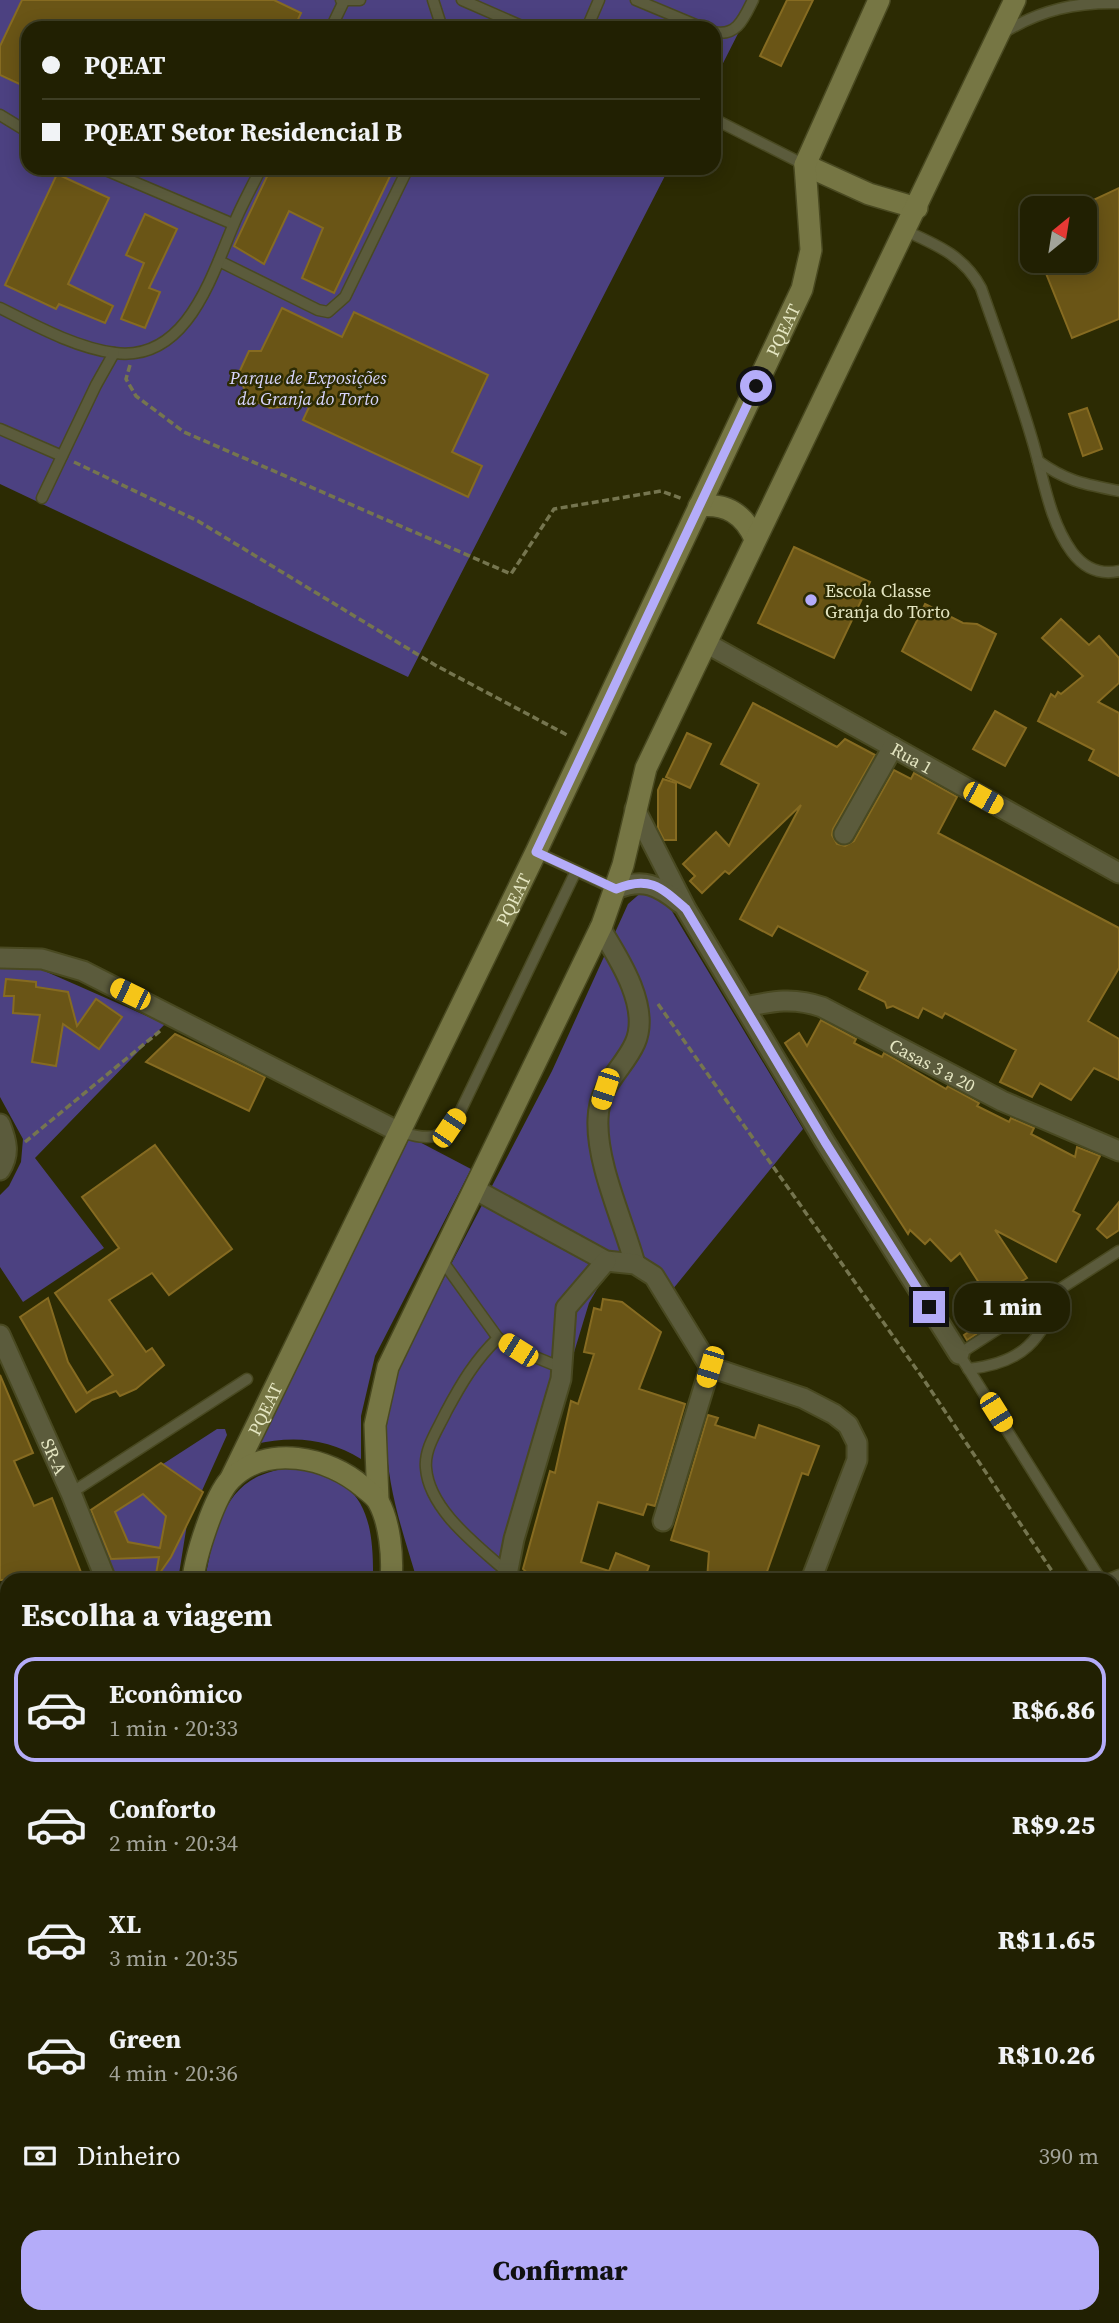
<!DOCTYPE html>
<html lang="pt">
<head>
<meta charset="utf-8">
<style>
  body { margin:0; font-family:"Source Serif 4",serif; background:#29280c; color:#f1f3f6; height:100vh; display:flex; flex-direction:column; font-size:26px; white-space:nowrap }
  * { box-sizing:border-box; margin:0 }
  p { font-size:23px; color:#a2a399 }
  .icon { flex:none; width:38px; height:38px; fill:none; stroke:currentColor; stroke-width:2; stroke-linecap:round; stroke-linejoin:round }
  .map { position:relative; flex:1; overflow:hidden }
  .drawer { position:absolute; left:0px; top:1573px; width:1120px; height:751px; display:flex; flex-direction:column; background:#212002; border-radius:21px 21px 0 0; box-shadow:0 4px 18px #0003,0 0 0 2px #3e3e24 }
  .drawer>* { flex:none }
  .top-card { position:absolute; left:21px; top:21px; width:700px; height:154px; border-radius:21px; box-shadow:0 4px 18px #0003,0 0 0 2px #3e3e24; display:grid; align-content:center; height:154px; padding:0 21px; background:#212002 }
  .needle { width:46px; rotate:30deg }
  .fabs { position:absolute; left:1020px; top:196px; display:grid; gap:14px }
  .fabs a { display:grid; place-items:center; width:77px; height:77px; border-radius:14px; background:#212002; box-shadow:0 4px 18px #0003,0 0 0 2px #3e3e24; font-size:35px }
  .end { position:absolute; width:32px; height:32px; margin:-16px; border:9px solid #b4acf9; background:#111; box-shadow:0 0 0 4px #111 }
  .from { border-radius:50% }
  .bubble { position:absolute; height:49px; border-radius:21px; background:#212002; box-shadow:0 4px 18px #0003,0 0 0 2px #3e3e24; font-size:23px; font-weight:800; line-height:49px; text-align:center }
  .car { position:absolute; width:21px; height:42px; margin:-21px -10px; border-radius:9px; box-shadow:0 0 5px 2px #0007; background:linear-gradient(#f5c518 24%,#345 0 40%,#f5c518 0 76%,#345 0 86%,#f5c518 0) }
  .top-card b { display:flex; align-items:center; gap:24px; height:66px; font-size:26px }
  .top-card b+b { border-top:2px solid #3e3e24 }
  .top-card i { width:18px; height:18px; background:#f1f3f6 }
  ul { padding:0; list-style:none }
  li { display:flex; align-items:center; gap:21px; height:105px; margin:0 14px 10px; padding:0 7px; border:4px solid transparent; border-radius:21px }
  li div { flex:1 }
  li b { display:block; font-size:26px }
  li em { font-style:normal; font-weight:800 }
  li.current { border-color:#b4acf9 }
  li>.icon { width:63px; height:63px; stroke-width:1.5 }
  h2 { padding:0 21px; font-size:32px; line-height:84px }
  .pay { display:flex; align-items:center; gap:18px; height:77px; padding:0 21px; font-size:26px }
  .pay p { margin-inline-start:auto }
  .cta { display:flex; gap:14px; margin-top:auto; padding:14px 21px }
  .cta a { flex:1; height:80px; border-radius:21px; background:#b4acf9; color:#111; font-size:28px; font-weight:800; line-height:80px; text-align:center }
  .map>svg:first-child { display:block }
  .green { fill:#4c4181 }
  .building { fill:#6a5516; stroke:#866b21; stroke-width:2; fill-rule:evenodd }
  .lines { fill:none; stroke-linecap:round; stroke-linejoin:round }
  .lane-casing { stroke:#494921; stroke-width:13 }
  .street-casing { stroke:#494921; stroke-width:23 }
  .secondary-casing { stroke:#494921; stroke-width:24 }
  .path { stroke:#75754f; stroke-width:3.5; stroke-dasharray:7 3.5; stroke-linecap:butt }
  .lane { stroke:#5b5b3c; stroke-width:10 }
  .street { stroke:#5b5b3c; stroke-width:19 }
  .secondary { stroke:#767644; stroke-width:21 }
  .route { stroke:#b4acf9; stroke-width:9 }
  .poi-dot { fill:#b4acf9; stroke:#2c2b03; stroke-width:2.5 }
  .labels { text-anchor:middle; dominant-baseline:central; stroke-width:5; stroke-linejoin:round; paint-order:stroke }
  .street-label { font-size:18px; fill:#e4e5c1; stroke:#2c2b03 }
  .park-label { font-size:18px; font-style:italic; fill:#d8d5fc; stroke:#2c2b03 }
  .poi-label { font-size:18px; fill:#e4e5c1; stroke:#2c2b03; text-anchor:start }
</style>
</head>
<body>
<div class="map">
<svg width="1119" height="2323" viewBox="0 0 1119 2323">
  <rect width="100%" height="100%" fill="#2c2b03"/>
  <g class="green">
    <path d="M 0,0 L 755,0 L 714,81 L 714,28 L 28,28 L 28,168 L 669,168 L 408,677 L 0,484 Z"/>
    <path d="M 644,890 L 667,903 L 803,1129 L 664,1300 L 654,1280 L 611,1265 L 589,1303 L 505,1580 L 417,1580 C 401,1526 381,1471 388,1414 C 390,1398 395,1382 398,1366 L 552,1071 L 628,904 Z"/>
    <path d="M 0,968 L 40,969 L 165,1024 L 35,1158 L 104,1248 L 23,1302 L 0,1267 L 0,1195 L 9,1186 L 21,1162 L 23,1139 L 0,1097 Z"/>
    <path d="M 410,1137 L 471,1169 L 375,1356 L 361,1416 L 361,1459 C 327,1438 292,1435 252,1445 Z"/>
    <path d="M 217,1429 L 225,1429 L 227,1435 L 187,1524 L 178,1580 L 116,1580 C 107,1560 85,1530 95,1508 Z"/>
    <path d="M 291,1466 C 363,1476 374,1514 373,1580 L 205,1580 C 211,1547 219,1501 250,1481 C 261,1473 279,1470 291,1466 Z"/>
    <path d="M 0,1827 L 7,1836 L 7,1935 L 0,1941 Z"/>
  </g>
  <g class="building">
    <path d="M 22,0 L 274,0 L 301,13 L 294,28 L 28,28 L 28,88 L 0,75 L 0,46 Z"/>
    <path d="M 787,0 L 813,0 L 781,66 L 760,56 Z"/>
    <path d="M 271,168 L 394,168 L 334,293 L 302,278 L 323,228 L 289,211 L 264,264 L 234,246 Z"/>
    <path d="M 57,174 L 109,198 L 68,284 L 113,306 L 105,323 L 59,304 L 56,309 L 5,285 Z"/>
    <path d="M 1119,188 L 1119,319 L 1072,338 L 1041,261 L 1085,261 L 1085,204 Z"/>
    <path d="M 145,214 L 177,229 L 149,288 L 160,292 L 145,328 L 121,319 L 144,263 L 126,255 Z"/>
    <path d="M 282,308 L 342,337 L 354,312 L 488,375 L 452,452 L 482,466 L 468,497 L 303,420 L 310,405 L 270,408 L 252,400 L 237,377 L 249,351 L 261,351 Z"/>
    <path d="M 1087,408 L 1102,449 L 1083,456 L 1069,414 Z"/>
    <path d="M 794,547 L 870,582 L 834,658 L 758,623 Z"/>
    <path d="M 925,604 L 963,623 L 977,624 L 996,634 L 971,690 L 902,651 Z"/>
    <path d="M 1061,619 L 1089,645 L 1099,636 L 1119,658 L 1119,683 L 1098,702 L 1119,713 L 1119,776 L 1089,760 L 1094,750 L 1038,721 L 1051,694 L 1055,697 L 1058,692 L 1061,694 L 1083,676 L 1042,638 Z"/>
    <path d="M 753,703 L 837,747 L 845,739 L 875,755 L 833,829 L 832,835 L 837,844 L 845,846 L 854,841 L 894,770 L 911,779 L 914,773 L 957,797 L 938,833 L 1119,928 L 1119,968 L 1088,1021 L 1119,1039 L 1119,1080 L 1094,1068 L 1071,1100 L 1040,1083 L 1032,1097 L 1000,1082 L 1016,1050 L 945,1013 L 942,1018 L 923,1008 L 918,1018 L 893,1006 L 887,1008 L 885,1002 L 859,989 L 868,972 L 778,926 L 772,936 L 740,919 L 801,805 L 729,874 L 725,871 L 702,893 L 690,881 L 695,876 L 683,864 L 716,832 L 729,846 L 759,784 L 721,764 Z"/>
    <path d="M 995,711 L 1026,728 L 1005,766 L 973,749 Z"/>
    <path d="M 687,733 L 711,744 L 690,788 L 666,777 Z"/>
    <path d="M 663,779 L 676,783 L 676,840 L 664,840 L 658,828 L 658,790 Z"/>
    <path d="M 6,979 L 36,982 L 36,987 L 68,992 L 77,1026 L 96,999 L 122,1017 L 99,1049 L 63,1024 L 56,1066 L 32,1062 L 40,1015 L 13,1013 L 14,996 L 4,996 Z"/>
    <path d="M 821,1020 L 856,1039 L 854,1043 L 882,1057 L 884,1053 L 946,1089 L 948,1086 L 979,1103 L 977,1106 L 1009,1122 L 1011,1118 L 1034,1128 L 1031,1134 L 1075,1157 L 1077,1147 L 1100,1156 L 1073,1211 L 1080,1215 L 1056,1262 L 995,1230 L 1027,1278 L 990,1300 L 960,1253 L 951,1261 L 930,1239 L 925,1244 L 910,1230 L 908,1234 L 785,1043 L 799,1033 L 807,1046 Z"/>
    <path d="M 175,1034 L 265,1077 L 249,1111 L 146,1062 Z"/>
    <path d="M 155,1145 L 232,1249 L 169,1295 L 152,1273 L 109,1300 L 146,1352 L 152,1348 L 164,1365 L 136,1389 L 120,1396 L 116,1391 L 92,1400 L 76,1412 L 20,1317 L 48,1298 L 68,1362 L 87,1393 L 113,1375 L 55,1293 L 119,1248 L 82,1197 Z"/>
    <path d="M 1119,1202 L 1119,1230 L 1107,1238 L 1097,1229 Z"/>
    <path d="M 603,1299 L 622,1302 L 661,1332 L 639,1389 L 685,1404 L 655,1506 L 647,1504 L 643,1515 L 598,1502 L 581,1562 L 609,1571 L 616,1553 L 649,1566 L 644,1580 L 535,1580 L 523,1569 L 550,1471 L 555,1473 L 571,1401 L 578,1404 L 594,1354 L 584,1352 L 594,1308 L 601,1310 Z"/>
    <path d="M 977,1326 L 981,1331 L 967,1340 L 964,1335 Z"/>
    <path d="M 0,1375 L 33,1453 L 14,1461 L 34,1506 L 52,1498 L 84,1580 L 0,1580 Z"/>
    <path d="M 708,1415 L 718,1418 L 715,1425 L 755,1438 L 759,1425 L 819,1446 L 808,1475 L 802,1473 L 764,1580 L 707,1580 L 709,1552 L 671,1540 Z"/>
    <path d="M 161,1463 L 203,1492 L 171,1557 L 155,1580 L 159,1557 L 111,1559 L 91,1510 ZM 143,1494 L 166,1516 L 160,1548 L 128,1542 L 115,1512 Z"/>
  </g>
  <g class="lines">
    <defs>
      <g id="lane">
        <path d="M 341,0 L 360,0"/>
        <path d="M 433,0 L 442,28"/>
        <path d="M 462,0 L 526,28"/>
        <path d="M 636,0 L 703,28"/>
        <path d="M 331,28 L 344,1"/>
        <path d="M 587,28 L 599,0"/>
        <path d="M 714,32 C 737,37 744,18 753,0"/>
        <path d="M 1003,33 C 1040,10 1076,2 1119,3"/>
        <path d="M 0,115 L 28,132"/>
        <path d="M 714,119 L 805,165"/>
        <path d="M 101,168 L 233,224"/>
        <path d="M 906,231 C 937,245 964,256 981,288 C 999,340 1019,393 1034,446 C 1044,481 1050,522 1072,552 C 1084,568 1100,575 1119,571"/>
        <path d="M 219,261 L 318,310 L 328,312 L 345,297 L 408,168"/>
        <path d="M 0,308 C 34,325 76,348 115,353 C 186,362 211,278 233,226 C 241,206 252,187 261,168"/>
        <path d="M 0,429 L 62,456"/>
        <path d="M 1038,461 C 1068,482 1084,484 1119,491"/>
        <path d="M 42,498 L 96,385 L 114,353"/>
        <path d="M 536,852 L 615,889"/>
        <path d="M 400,1132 C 432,1141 441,1140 460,1112 L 576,871"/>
        <path d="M 441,1259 L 498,1338 L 518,1350 L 562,1368"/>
        <path d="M 498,1338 C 475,1360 461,1384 446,1412 C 438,1429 424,1449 426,1468 C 429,1510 478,1546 507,1572"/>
        <path d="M 968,1369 C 1024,1363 1040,1341 1061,1291"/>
        <path d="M 71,1493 L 247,1379"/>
        <path d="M 1101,1580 L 959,1354 L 1119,1251"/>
        <path d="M 1107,1580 L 1119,1575"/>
        <path d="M 1113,1599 L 1119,1608"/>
        <path d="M 369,2323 L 372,2317"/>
      </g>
      <g id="street">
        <path id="s1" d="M 706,643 L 1119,873"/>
        <path d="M 635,809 L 686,909 L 825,1142 L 959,1354"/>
        <path d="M 844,834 L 893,747"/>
        <path d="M 616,889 C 643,878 658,885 680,903"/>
        <path d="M 600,928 C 618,957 651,1007 635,1043 C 623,1070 599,1083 598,1119 C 596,1164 623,1220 635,1264"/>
        <path d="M 0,958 L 42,959 L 83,971 L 399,1132"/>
        <path id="s2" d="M 745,1007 C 773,1001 794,997 822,1007 L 1002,1101 L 1119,1151"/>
        <path d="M 0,1124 C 7,1142 10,1154 0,1170"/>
        <path d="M 476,1190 L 606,1261 L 635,1264 L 654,1276 L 710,1367 L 803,1398 L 834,1414 L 848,1425 L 857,1443 L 857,1460 L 811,1580"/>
        <path id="s3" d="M 0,1335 L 71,1493 L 106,1580"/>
        <path d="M 663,1521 L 710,1367"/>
        <path d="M 506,1580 L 514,1539 L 561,1379 L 566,1308 L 606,1261"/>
        <path d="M 0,1759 L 7,1767"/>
      </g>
      <g id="secondary">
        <path d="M 805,165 L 869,194 L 917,208"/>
        <path d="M 699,506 C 726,503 744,514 755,539"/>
        <path id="s4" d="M 230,1480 L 536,852 L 802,289 L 811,250 L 805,165 L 879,0"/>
        <path d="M 378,1500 L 375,1425 L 388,1367 L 602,925 L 623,865 L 646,768 L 1015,0"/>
        <path d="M 193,1580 C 195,1557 214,1497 230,1480 C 266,1443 329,1457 363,1487 C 368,1491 375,1496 378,1501 C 390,1522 393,1557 391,1580"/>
        <path d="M 0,2186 L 7,2171"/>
        <path d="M 899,2317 L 904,2323"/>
        <path d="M 979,2317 L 984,2323"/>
        <path d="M 4,2323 L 7,2316"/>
      </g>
    </defs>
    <use href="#lane" class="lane-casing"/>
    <use href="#street" class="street-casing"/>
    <use href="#secondary" class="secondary-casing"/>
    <g class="path">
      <path d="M 130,365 L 126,379 L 136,396 L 184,432 L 511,574 L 554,509 L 661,491 L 683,499"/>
      <path d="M 74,462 L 198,521 L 435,665 L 569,736"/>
      <path d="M 658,1004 L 922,1377 L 1058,1580"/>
      <path d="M 25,1142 L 160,1031"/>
      <path d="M 1113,1781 L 1119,1791"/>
    </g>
    <use href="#lane" class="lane"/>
    <use href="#street" class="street"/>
    <use href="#secondary" class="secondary"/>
  </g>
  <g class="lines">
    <path class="route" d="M 756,386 L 536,852 L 616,889 C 649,875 661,887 686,909 L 825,1142 L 929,1307"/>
  </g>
  <circle class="poi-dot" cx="811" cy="600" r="7"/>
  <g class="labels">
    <g class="street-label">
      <text stroke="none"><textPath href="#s4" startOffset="1276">PQEAT</textPath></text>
      <text stroke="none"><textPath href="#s1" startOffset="236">Rua 1</textPath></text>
      <text stroke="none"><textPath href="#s4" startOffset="646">PQEAT</textPath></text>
      <text stroke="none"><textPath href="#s2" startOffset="203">Casas 3 a 20</textPath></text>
      <text stroke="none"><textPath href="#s4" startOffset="79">PQEAT</textPath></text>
      <text stroke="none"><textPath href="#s3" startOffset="133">SR-A</textPath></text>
    </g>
    <g class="park-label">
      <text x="308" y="377">Parque de Exposições<tspan x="308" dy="21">da Granja do Torto</tspan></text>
    </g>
    <g class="poi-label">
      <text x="825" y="590">Escola Classe<tspan x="825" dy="21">Granja do Torto</tspan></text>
    </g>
  </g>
</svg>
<div class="fabs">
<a><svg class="needle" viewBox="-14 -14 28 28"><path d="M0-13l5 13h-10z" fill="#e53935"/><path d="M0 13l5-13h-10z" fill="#a2a399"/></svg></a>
</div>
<i class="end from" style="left:756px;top:386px"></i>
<i class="end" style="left:929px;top:1307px"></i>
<div class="bubble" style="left:954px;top:1283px;width:116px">1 min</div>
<i class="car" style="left:983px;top:798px;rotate:119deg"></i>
<i class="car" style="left:130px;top:994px;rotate:296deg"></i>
<i class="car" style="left:605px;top:1089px;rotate:198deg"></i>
<i class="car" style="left:449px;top:1128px;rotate:34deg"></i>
<i class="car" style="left:518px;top:1350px;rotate:302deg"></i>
<i class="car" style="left:710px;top:1367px;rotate:197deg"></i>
<i class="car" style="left:996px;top:1412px;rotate:148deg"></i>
<div class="top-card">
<b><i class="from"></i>PQEAT</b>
<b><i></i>PQEAT Setor Residencial B</b>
</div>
<section class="drawer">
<h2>Escolha a viagem</h2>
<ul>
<li class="current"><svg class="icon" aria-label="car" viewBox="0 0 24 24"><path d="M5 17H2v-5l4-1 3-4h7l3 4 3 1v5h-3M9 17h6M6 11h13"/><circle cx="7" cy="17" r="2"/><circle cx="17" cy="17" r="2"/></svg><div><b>Econômico</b><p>1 min · 20:33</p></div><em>R$6.86</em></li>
<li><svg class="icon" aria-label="car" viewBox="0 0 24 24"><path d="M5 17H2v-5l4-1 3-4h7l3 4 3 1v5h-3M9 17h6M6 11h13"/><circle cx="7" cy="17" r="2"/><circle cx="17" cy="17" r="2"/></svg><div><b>Conforto</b><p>2 min · 20:34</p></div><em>R$9.25</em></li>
<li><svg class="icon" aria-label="car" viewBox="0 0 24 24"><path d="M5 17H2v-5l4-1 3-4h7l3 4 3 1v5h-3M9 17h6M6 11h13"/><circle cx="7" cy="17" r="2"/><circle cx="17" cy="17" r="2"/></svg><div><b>XL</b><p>3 min · 20:35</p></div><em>R$11.65</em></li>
<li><svg class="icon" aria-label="car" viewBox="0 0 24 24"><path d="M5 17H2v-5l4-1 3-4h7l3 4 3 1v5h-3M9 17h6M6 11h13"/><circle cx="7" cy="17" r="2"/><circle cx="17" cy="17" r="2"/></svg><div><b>Green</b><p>4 min · 20:36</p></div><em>R$10.26</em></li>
</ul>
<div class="pay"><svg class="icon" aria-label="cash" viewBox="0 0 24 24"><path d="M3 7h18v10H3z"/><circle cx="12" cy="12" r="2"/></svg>Dinheiro<p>390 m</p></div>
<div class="cta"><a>Confirmar</a></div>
</section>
</div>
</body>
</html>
